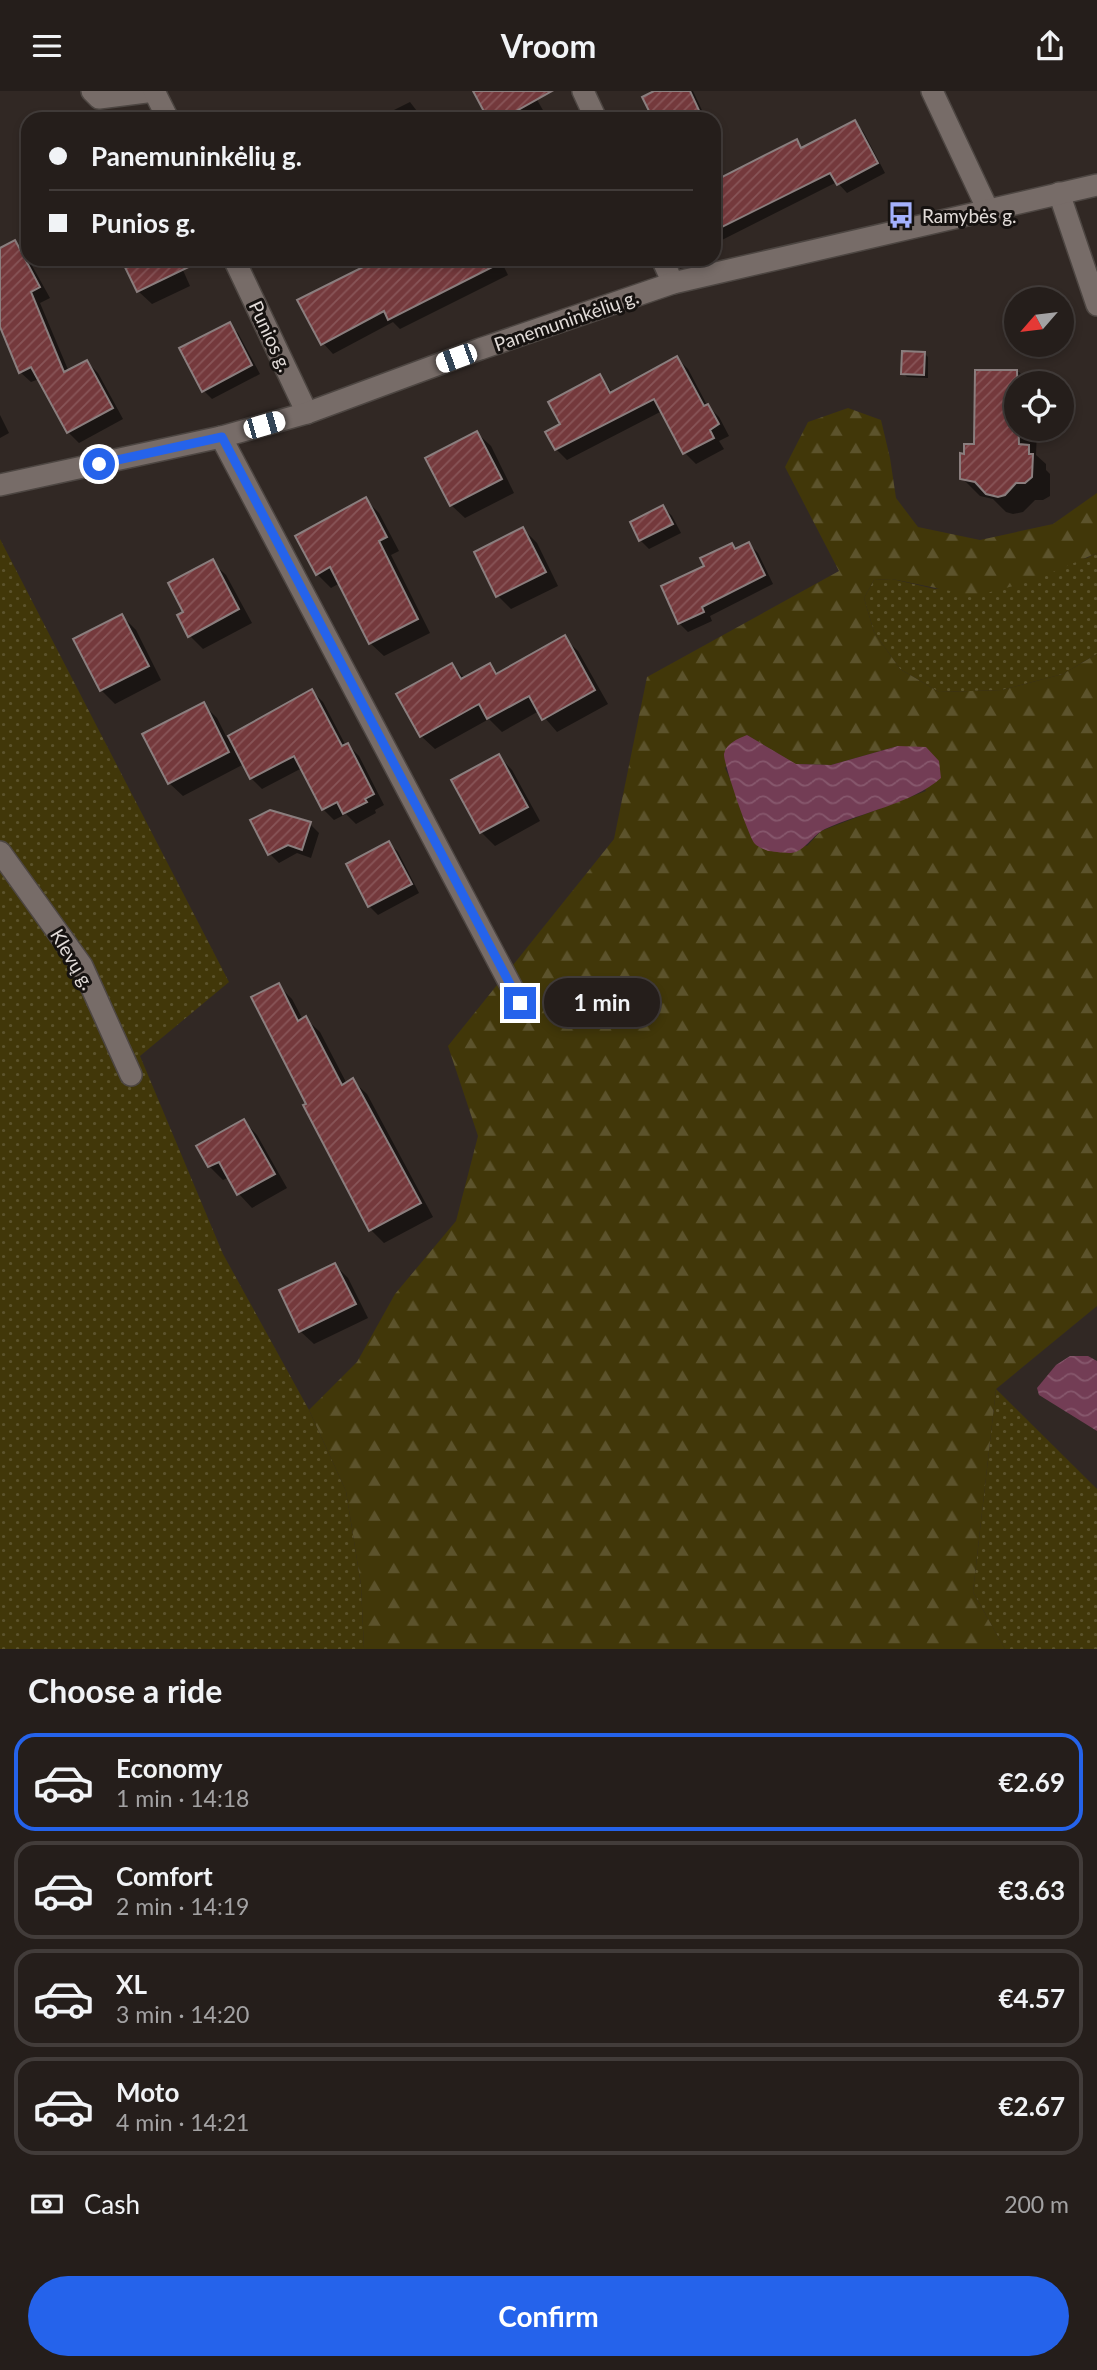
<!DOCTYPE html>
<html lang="en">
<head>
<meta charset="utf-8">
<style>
  body { margin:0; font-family:Lato,sans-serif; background:#2d2724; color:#f1f3f6; height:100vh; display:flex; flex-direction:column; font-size:26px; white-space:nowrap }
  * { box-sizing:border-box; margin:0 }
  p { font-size:23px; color:#a3a2a3 }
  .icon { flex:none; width:38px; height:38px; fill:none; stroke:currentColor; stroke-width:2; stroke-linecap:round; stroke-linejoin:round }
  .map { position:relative; height:1558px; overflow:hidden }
  .panel { display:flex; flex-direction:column; background:#251e1b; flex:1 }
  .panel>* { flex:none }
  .banner { position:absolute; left:21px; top:21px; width:700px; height:154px; border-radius:21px; box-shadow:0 4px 10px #0003,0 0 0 2px #423c3a; display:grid; align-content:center; height:154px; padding:0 28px; background:#251e1b }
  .needle { width:46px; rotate:242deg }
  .buttons { position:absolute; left:1004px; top:196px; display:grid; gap:14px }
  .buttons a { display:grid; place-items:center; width:70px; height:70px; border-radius:50%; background:#251e1b; box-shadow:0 4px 10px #0003,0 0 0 2px #423c3a; font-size:35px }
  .end { position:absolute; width:32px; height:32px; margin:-16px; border:9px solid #2563eb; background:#fff; box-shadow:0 0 0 4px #fff }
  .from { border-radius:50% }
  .bubble { position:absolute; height:49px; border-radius:24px; background:#251e1b; box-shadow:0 4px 10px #0003,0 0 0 2px #423c3a; font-size:23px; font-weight:700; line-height:49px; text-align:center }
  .car { position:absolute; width:21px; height:42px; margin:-21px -10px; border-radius:9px; box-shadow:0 0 5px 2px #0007; background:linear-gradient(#fff 24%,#345 0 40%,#fff 0 76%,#345 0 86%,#fff 0) }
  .banner b { display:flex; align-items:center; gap:24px; height:66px; font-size:26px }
  .banner b+b { border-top:2px solid #423c3a }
  .banner i { width:18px; height:18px; background:#f1f3f6 }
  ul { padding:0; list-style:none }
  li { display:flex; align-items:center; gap:21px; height:98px; margin:0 14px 10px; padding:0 14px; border:4px solid #423c3a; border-radius:21px }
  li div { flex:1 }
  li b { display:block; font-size:26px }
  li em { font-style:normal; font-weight:700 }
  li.current { border-color:#2563eb }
  li>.icon { width:63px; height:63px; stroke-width:1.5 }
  h2 { padding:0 28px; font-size:32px; line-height:84px }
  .pay { display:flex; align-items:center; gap:18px; height:77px; padding:0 28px; font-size:26px }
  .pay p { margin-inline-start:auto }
  .button { display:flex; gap:14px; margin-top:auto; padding:14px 28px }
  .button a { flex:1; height:80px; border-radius:42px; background:#2563eb; color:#fff; font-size:28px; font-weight:700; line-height:80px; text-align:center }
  header { display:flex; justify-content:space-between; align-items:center; height:91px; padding:0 28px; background:#251e1b; font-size:32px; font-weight:700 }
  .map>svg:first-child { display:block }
  .grass { fill:url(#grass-dots) }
  .forest { fill:url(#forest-firs); fill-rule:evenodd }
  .water { fill:url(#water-waves) }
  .shadow { fill:#0007 }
  .building { fill:url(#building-hatch); stroke:#8a7e7e; stroke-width:2 }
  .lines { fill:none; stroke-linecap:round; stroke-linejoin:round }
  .minor-casing { stroke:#4d4642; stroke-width:24 }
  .minor { stroke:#776c68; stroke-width:21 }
  .route { stroke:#2563eb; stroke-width:9 }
  .labels { text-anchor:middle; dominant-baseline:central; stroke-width:6; stroke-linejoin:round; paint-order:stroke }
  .poi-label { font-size:19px; fill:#e2dcd9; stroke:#161210; text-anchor:start }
  .street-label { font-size:19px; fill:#e2dcd9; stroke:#161210 }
</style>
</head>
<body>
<header><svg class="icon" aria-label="menu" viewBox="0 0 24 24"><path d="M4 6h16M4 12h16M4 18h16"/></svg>Vroom<svg class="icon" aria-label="share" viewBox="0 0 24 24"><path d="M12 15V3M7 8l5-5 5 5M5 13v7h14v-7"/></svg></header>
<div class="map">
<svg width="1097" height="1558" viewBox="0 0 1097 1558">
  <defs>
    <pattern id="grass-dots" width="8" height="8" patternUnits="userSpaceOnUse" patternTransform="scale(1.75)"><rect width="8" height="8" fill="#413709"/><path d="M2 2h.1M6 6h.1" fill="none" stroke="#5c532c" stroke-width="1.8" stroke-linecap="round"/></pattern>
    <pattern id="forest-firs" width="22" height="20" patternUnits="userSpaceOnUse" patternTransform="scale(1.75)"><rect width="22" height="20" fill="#413709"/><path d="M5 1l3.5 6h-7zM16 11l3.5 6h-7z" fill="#5c532c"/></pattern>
    <pattern id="water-waves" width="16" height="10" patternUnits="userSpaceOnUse" patternTransform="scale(1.75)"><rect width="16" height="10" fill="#733d55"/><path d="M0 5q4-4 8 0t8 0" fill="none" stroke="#87586d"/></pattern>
    <pattern id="building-hatch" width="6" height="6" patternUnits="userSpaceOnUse" patternTransform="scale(1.75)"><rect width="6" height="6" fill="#74393c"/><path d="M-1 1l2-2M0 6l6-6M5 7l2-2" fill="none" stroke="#885558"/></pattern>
  </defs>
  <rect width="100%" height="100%" fill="#312824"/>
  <g class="grass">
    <path d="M 0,448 L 229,891 L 140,965 L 223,1163 L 309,1319 L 346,1400 L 361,1494 L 364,1558 L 0,1558 Z"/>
    <path d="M 1097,462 L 1097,563 L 1063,583 L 1002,599 L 939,601 L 900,578 L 874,541 L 864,507 L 874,489 L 892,488 L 935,498 L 1087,467 Z"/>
    <path d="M 996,1298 L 1097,1398 L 1097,1558 L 1005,1558 L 973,1501 Z"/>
  </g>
  <path class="forest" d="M 848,317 L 881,329 L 890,367 L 896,407 L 918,436 L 980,449 L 1053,433 L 1097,402 L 1097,462 L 1032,490 L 975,505 L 892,488 L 874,489 L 864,507 L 874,541 L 900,578 L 939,601 L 1002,599 L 1063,583 L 1097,563 L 1097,1215 L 996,1298 L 973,1501 L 1005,1558 L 364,1558 L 361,1494 L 346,1400 L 309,1319 L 357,1271 L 395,1203 L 456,1130 L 478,1045 L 448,955 L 614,748 L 647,586 L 839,480 L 785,376 L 808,331 ZM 747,644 L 795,673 L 831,674 L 898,655 L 926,700 L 821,740 L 807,755 L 743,726 L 738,705 L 725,677 Z"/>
  <g class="water">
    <path d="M 747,644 L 796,673 L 831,674 L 898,655 L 926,656 L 939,670 L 941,687 C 911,713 862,721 825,738 C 812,744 806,760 791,762 C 785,762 775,761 769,760 C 765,759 758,756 755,753 C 749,747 723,671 724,663 C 726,652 738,648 747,644 Z"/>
    <path d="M 1070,1265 L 1088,1265 L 1097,1270 L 1097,1340 L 1039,1304 L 1037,1297 L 1056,1274 Z"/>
  </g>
  <g class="shadow">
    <path d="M 475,0 L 532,0 L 548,28 L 490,28 Z"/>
    <path d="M 658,0 L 693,0 L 706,28 L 655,28 Z"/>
    <path d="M 410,11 L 423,28 L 376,28 Z"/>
    <path d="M 854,31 L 863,40 L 885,82 L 847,102 L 837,91 L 714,153 L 714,92 L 796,50 L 804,58 Z"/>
    <path d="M 14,151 L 25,162 L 50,207 L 40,212 L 69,281 L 87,271 L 98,282 L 123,328 L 79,352 L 68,341 L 39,288 L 31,291 L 20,281 L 0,221 L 0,159 Z"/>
    <path d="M 123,168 L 178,168 L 190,195 L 152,213 L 138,200 Z"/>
    <path d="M 382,168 L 500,168 L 508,184 L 400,238 L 393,231 L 333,263 L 323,252 Z"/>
    <path d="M 229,233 L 238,242 L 260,283 L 212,308 L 203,299 Z"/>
    <path d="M 924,262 L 928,266 L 928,287 L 907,286 L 903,282 Z"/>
    <path d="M 677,267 L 688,278 L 707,314 L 719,326 L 729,345 L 719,350 L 724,358 L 696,373 L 685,362 L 662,320 L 567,369 L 556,358 L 562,334 L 600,285 L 613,302 Z"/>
    <path d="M 977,280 L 1019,281 L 1030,292 L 1017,292 L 1017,338 L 1037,338 L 1036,364 L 1046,373 L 1046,379 L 1050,383 L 1050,405 L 1043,409 L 1035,409 L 1023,421 L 1013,423 L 1006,421 L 993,408 L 980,405 L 962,387 L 966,364 L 976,354 Z"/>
    <path d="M 0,324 L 9,342 L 0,347 Z"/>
    <path d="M 477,342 L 491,355 L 514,402 L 465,427 L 451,414 Z"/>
    <path d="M 366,409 L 379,422 L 399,460 L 391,464 L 430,542 L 384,565 L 370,552 L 340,492 L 331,497 L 317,483 Z"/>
    <path d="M 663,416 L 672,425 L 681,442 L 649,458 L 640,449 Z"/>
    <path d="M 523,438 L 537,452 L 558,495 L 511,518 L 498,505 Z"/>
    <path d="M 749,453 L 758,462 L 773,493 L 710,525 L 712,530 L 688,541 L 679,532 L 707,476 L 731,454 L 736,459 Z"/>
    <path d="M 212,471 L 226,484 L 252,532 L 203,558 L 189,544 Z"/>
    <path d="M 122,525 L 136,539 L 161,589 L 115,613 L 101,599 Z"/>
    <path d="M 564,547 L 578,560 L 608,613 L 557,641 L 539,620 L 502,641 L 489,628 L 435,658 L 421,645 L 452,574 L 465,587 L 490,574 L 499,583 Z"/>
    <path d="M 312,600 L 323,611 L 346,655 L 348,654 L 359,665 L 384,714 L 375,719 L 376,722 L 356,733 L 346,723 L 334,729 L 323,718 L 302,677 L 262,698 L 251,687 L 244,673 L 183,705 L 169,692 L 203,613 L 217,627 L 227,647 Z"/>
    <path d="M 499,665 L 512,679 L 540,730 L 495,755 L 481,741 Z"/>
    <path d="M 310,733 L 319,742 L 311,767 L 297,762 L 279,772 L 270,763 Z"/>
    <path d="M 389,752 L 398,761 L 419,802 L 378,824 L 369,815 Z"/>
    <path d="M 278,894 L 292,908 L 303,929 L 306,928 L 320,941 L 347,993 L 353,990 L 367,1003 L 433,1126 L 384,1152 L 371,1139 L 309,1013 Z"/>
    <path d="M 244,1030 L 257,1044 L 287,1097 L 252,1117 L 239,1103 L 229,1086 L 223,1089 L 209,1075 L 198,1055 Z"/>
    <path d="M 335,1174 L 348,1187 L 368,1227 L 314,1253 L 300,1240 Z"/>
  </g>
  <g class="building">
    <path d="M 473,0 L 552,0 L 502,28 L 488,28 Z"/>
    <path d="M 654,0 L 690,0 L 703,28 L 653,28 L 642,6 Z"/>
    <path d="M 855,29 L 878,72 L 837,94 L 830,82 L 714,140 L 714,90 L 797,48 L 801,57 Z"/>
    <path d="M 15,149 L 40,196 L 31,201 L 64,281 L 87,269 L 113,317 L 67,342 L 31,276 L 19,282 L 0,236 L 0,157 Z"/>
    <path d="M 121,168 L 205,168 L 137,201 Z"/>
    <path d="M 379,168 L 508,168 L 388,229 L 384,220 L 321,254 L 297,209 Z"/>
    <path d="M 230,231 L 252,274 L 202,301 L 179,257 Z"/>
    <path d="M 902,260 L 925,261 L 924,284 L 901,283 Z"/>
    <path d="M 677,265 L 704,315 L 708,313 L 719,333 L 710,339 L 714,347 L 683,363 L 654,308 L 555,359 L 545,341 L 560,333 L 548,311 L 600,283 L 610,302 Z"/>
    <path d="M 975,279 L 1017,279 L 1019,353 L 1029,354 L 1029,363 L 1033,363 L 1032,386 L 1025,392 L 1016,392 L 1005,404 L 998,406 L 986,403 L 975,391 L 960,388 L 960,362 L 964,363 L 964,353 L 974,353 Z"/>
    <path d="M 477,340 L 502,388 L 450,415 L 425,367 Z"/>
    <path d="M 366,406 L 387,446 L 379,450 L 418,528 L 369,553 L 330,476 L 316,484 L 295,445 Z"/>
    <path d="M 663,414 L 673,433 L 639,450 L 630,431 Z"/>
    <path d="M 523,436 L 546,481 L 496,506 L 474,461 Z"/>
    <path d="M 749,451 L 765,484 L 702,516 L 704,521 L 678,533 L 661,495 L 704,475 L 700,467 L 732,452 L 735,458 Z"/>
    <path d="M 213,468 L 239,518 L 188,546 L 177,524 L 183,521 L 168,492 Z"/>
    <path d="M 122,523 L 149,575 L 100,600 L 73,548 Z"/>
    <path d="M 565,544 L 595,599 L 542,629 L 529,605 L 487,628 L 479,613 L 420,646 L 396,603 L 452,572 L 461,588 L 490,572 L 496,583 Z"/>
    <path d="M 312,598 L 342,655 L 348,652 L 374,703 L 365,708 L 367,711 L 343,723 L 337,711 L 322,719 L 294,665 L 250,688 L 228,645 Z"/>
    <path d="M 204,611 L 229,661 L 168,693 L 142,643 Z"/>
    <path d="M 499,663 L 528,716 L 480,742 L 451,689 Z"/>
    <path d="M 270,719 L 311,731 L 302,759 L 288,754 L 268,764 L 250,729 Z"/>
    <path d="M 389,750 L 412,793 L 368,816 L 346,773 Z"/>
    <path d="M 279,892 L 298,930 L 306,925 L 342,994 L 353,987 L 421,1112 L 369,1140 L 303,1014 L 306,1013 L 251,906 Z"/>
    <path d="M 244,1028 L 275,1083 L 237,1104 L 219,1071 L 208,1076 L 196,1055 Z"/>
    <path d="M 335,1172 L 356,1213 L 299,1241 L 279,1199 Z"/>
  </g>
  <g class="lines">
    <defs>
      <g id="minor">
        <path d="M 92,0 L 99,7 L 154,0"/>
        <path d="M 154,0 L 168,28"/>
        <path d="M 583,0 L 596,28"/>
        <path d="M 932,0 L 988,119"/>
        <path d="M 1059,102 L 1097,214"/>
        <path d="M 234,168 L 307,322"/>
        <path d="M 662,168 L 673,192"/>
        <path d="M 221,346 L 520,912"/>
        <path d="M 0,394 L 221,346 L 307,322 L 480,258 L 673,192 L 1097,94"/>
        <path d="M 0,761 L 82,875 L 131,984"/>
      </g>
    </defs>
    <use href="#minor" class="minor-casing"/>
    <use href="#minor" class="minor"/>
  </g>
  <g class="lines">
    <path class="route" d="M 99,373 L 222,346 L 520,912"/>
  </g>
  <defs>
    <symbol id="bus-bare" viewBox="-9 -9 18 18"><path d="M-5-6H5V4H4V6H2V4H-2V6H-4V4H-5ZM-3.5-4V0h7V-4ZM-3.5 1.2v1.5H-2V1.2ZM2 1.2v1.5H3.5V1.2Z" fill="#a4b1fc" stroke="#161210" stroke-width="2.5" paint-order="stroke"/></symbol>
  </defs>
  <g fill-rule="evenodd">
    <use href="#bus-bare" x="882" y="105" width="38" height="38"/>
  </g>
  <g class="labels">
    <g class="poi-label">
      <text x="922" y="124">Ramybės g.</text>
    </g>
    <g class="street-label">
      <text transform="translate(566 229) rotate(-19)">Panemuninkėlių g.</text>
      <text transform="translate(271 245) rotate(65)">Punios g.</text>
      <text transform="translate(73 868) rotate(59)">Klevų g.</text>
    </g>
  </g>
</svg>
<div class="buttons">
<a><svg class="needle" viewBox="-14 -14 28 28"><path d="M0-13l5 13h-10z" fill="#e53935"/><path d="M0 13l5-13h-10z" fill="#a3a2a3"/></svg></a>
<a><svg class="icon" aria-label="locate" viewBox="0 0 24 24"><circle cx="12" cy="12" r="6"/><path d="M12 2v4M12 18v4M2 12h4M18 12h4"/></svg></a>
</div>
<i class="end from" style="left:99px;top:373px"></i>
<i class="end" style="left:520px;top:912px"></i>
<div class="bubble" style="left:544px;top:887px;width:116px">1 min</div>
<i class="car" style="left:456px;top:267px;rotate:250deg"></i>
<i class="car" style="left:264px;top:334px;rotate:74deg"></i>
<div class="banner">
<b><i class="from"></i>Panemuninkėlių g.</b>
<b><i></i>Punios g.</b>
</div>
</div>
<section class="panel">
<h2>Choose a ride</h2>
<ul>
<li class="current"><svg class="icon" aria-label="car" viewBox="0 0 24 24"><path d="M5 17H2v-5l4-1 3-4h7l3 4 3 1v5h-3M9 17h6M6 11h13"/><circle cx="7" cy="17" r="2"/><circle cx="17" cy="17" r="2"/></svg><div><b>Economy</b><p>1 min · 14:18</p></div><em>€2.69</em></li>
<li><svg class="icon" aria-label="car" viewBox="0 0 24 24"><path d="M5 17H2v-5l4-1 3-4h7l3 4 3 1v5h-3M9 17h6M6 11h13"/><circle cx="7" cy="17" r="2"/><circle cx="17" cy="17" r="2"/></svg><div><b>Comfort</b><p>2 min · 14:19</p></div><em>€3.63</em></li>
<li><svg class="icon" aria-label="car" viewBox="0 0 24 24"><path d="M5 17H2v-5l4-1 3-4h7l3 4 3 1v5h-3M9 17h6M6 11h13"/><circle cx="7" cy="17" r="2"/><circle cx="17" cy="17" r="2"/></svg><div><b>XL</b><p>3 min · 14:20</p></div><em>€4.57</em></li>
<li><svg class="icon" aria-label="car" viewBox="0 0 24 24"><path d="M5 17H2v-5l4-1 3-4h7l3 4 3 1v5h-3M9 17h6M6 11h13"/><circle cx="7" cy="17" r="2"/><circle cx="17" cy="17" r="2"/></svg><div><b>Moto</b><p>4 min · 14:21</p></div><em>€2.67</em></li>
</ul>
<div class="pay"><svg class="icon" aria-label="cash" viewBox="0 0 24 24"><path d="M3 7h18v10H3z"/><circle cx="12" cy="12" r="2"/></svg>Cash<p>200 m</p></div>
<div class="button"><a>Confirm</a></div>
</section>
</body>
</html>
